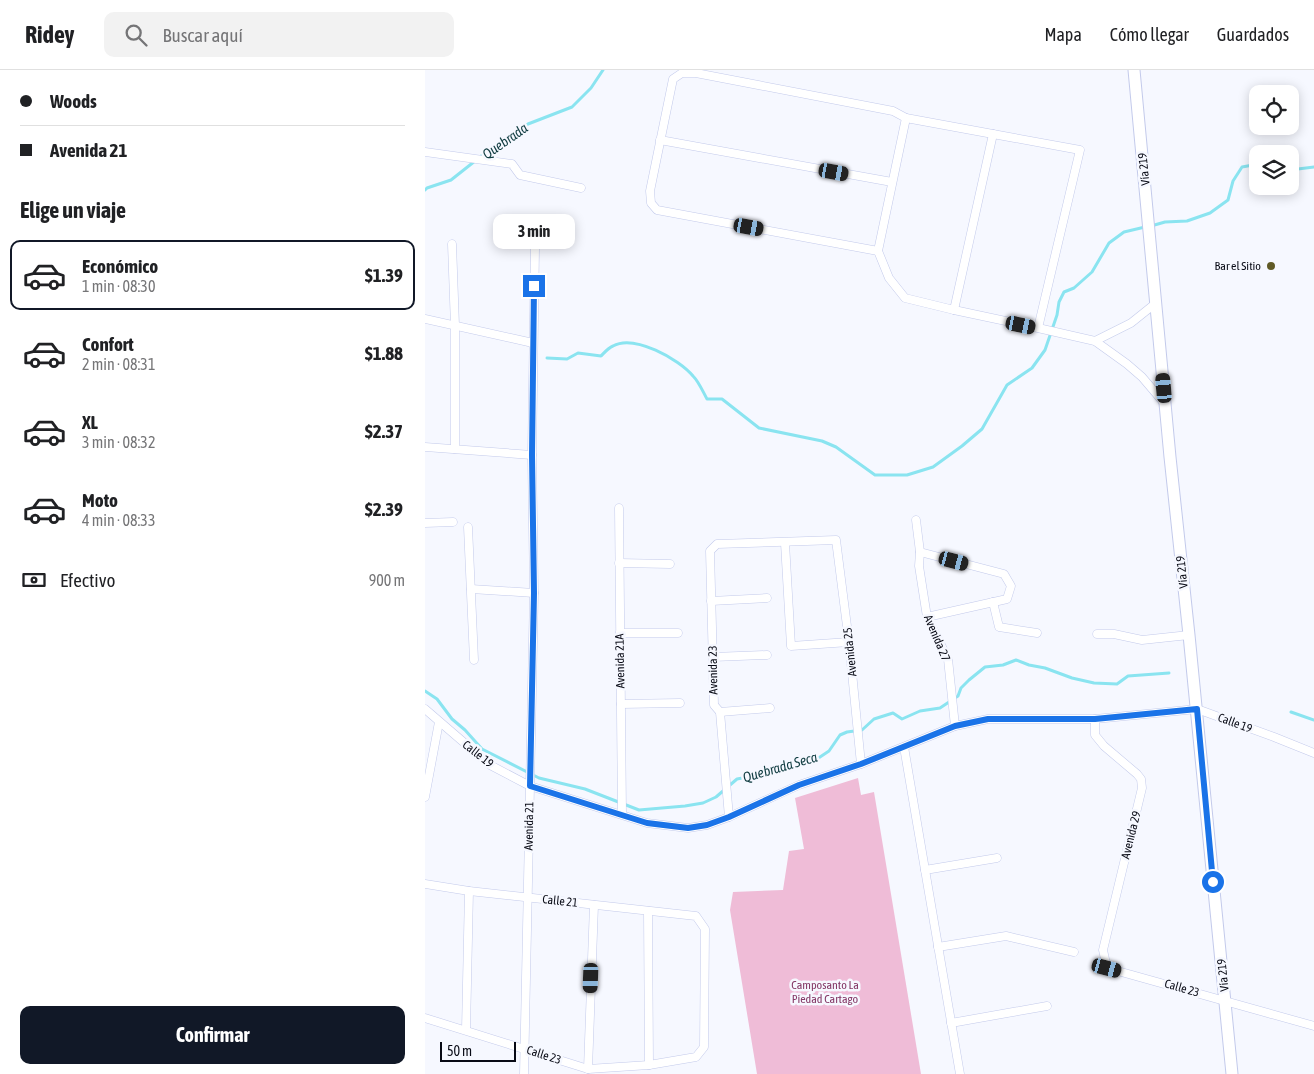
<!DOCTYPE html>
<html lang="es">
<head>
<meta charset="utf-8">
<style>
  body { margin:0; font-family:"Asap Condensed",sans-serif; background:#f2f2f2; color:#202124; height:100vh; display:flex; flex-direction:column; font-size:19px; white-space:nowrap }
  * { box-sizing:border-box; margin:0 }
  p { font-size:16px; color:#757577 }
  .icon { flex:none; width:28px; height:28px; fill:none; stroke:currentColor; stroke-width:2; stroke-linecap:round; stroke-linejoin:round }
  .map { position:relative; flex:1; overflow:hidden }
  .side { display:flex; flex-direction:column; background:#fff; width:425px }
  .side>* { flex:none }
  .banner { display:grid; align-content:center; height:110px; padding:0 20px; background:#fff }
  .controls { position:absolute; left:824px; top:15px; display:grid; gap:10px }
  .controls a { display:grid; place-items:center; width:50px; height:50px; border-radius:10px; background:#fff; box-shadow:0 2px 12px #0003; font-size:25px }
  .scale { position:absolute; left:15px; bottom:12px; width:76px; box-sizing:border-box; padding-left:5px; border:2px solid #080a15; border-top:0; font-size:14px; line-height:18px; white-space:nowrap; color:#080a15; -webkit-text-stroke:4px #f6f8ff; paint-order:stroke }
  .end { position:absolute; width:22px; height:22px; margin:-11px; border:6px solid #1a73e8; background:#fff; box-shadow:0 0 0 2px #fff }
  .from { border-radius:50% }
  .bubble { position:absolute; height:35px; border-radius:10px; background:#fff; box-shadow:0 2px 12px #0003; font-size:16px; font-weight:700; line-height:35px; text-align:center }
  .car { position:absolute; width:15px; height:30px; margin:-15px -8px; border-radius:6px; box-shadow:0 0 4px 1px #0007; background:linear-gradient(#222 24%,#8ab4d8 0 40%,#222 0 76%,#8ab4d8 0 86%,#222 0) }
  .banner b { display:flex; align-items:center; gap:18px; height:48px; font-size:19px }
  .banner b+b { border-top:1px solid #e0e0e0 }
  .banner i { width:12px; height:12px; background:#202124 }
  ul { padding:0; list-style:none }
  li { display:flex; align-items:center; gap:15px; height:70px; margin:0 10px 8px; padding:0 10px; border:2px solid transparent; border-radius:10px }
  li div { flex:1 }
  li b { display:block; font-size:19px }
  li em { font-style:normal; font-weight:700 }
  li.active { border-color:#111827 }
  li>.icon { width:45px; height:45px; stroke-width:1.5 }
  h2 { padding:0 20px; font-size:22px; line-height:60px }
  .pay { display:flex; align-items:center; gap:12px; height:55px; padding:0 20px; font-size:19px }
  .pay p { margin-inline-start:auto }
  .primary-button { display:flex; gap:10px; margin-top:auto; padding:10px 20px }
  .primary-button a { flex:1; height:58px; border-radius:10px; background:#111827; color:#fff; font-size:20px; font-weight:700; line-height:58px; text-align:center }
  header { display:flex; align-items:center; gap:30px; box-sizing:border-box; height:70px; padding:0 25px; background:#fff; border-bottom:1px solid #e0e0e0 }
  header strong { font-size:24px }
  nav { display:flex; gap:28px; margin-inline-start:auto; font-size:18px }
  .search { width:350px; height:45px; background:#f2f2f2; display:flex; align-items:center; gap:12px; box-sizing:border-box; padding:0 18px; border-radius:10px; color:#757577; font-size:19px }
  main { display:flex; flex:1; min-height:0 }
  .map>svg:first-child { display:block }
  .green { fill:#efbcd7 }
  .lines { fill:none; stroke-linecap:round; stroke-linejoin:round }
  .stream { stroke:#8ae4f0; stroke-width:3 }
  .street-casing { stroke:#c3caeb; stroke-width:9 }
  .secondary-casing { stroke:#c3caeb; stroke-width:13 }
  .street { stroke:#fff; stroke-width:8 }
  .secondary { stroke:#fff; stroke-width:11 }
  .route { stroke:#1a73e8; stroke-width:6 }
  .poi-dot { fill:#605a26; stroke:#f6f8ff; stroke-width:2 }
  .labels { text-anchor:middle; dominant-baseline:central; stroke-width:5; stroke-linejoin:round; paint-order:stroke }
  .street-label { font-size:12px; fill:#080a15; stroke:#f6f8ff }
  .poi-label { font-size:12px; fill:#080a15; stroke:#f6f8ff; text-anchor:end }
  .park-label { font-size:12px; fill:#843866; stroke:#f6f8ff }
  .water-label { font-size:14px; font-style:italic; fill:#103c41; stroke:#f6f8ff }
</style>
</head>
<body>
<header>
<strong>Ridey</strong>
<div class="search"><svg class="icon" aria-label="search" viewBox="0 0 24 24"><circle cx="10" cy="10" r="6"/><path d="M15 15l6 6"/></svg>Buscar aquí</div>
<nav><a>Mapa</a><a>Cómo llegar</a><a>Guardados</a></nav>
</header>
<main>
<section class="side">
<div class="banner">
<b><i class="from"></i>Woods</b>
<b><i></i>Avenida 21</b>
</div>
<h2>Elige un viaje</h2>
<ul>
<li class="active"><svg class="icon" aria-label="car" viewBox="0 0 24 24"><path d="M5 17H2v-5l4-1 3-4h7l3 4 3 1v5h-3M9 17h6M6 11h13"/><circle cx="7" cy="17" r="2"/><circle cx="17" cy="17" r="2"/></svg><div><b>Económico</b><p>1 min · 08:30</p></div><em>$1.39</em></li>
<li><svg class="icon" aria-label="car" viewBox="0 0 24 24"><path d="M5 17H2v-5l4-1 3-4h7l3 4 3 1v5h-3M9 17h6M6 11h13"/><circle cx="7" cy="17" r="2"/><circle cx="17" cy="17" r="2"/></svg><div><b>Confort</b><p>2 min · 08:31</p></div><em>$1.88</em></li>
<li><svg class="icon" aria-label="car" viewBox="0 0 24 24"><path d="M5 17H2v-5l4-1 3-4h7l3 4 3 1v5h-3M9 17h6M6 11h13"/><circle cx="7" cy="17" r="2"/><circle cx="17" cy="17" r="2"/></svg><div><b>XL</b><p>3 min · 08:32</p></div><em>$2.37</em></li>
<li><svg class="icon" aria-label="car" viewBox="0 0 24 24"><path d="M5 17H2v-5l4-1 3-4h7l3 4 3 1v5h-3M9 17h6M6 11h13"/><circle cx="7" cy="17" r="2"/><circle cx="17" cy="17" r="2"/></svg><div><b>Moto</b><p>4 min · 08:33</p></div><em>$2.39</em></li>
</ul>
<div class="pay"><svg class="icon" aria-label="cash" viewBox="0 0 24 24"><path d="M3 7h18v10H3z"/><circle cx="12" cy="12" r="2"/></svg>Efectivo<p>900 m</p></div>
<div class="primary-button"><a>Confirmar</a></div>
</section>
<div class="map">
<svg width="889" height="1004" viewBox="0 0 889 1004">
  <rect width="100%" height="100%" fill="#f6f8ff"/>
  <path class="green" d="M 433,708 L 436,725 L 449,722 L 496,1004 L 332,1004 L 305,840 L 308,822 L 358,820 L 364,781 L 379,779 L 370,728 Z"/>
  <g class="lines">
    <g class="stream">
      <path d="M 865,100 L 889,97"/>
      <path d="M 0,120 L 2,118 L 26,110 L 69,76 L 103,54 L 147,37 L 166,18 L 178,0"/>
      <path d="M 726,156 L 740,152 L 762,151 L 785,143 L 803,130 L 808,111 L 817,97 L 828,95 L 832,95"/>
      <path d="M 122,288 L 142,289 L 153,283 L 176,286 C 179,283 183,278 188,276 C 209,264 254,289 268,306 C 274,312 278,322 282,329 L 297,329 L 334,358 L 397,371 L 411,377 L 450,405 L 482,405 L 508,397 L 537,376 L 557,359 L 582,315 L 607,298 L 620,280 L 632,245 L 634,232 L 639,222 L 649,218 L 667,202 L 684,173 L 699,162 L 720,157"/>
      <path d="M 0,621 L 12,629 L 27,649 L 40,660 L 57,679 L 114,708 L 160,719 L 214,740 L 260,736 L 278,733 L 291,727 L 312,709 L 339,704 L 392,689 L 404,681 L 415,665 L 422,662 L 437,660 L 449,649 L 468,643 L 477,649 L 495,641 L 515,638 L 533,626 L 536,618 L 544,610 L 560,597 L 578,595 L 591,590 L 604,595 L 620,598 L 647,608 L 669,613 L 692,614 L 703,606 L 744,603"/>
      <path d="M 866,642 L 889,650"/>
    </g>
    <defs>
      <g id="street">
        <path d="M 235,70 L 467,112"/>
        <path d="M 0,82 L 87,94 L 95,105 L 156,118"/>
        <path d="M 27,174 L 30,256 L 30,379"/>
        <path d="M 453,181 L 232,140 L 226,133 L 225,121 L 248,9 L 257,3 L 271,3 L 468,41 L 481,48"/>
        <path d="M 529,240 L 568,64"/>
        <path d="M 0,249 L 108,273"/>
        <path d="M 613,258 L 529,240 L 480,228 L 464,208 L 453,181 L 481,48 L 655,80 L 613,258 L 670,271 L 702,294 L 717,307 L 740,334"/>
        <path d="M 670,271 L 706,253 L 731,233"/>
        <path d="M 0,377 L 107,385"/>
        <path d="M 194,438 L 197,744"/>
        <path d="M 491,450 L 495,482 L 494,496 L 502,547 L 523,589 L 530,656"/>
        <path d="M 0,453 L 28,452"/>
        <path d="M 43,457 L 49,590"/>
        <path d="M 360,473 L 366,576 L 424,572"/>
        <path d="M 495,482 L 579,504 L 586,516 L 582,529 L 502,547"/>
        <path d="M 194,493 L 245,494"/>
        <path d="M 46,519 L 109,523"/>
        <path d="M 286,531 L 342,528"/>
        <path d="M 568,532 L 574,557 L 612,563"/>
        <path d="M 195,563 L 253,563"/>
        <path d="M 672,564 L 689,564 L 717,570 L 764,565"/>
        <path d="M 288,587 L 342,585"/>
        <path d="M 196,634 L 255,633"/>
        <path d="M 0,639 L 65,695 L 105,716 L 222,753 L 263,758 L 282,755 L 304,747 L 374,715 L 436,694 L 530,656 L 563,649 L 670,649 L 772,639 L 849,667 L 889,683"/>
        <path d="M 295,642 L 345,638"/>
        <path d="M 670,649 L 670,665 L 679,676 L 712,704 L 716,709 L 717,718 L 678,880 L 682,898 L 889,956"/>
        <path d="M 479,677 L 535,1004"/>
        <path d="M 0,727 L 14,652"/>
        <path d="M 304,747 L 295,642 L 289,635 L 285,481 L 292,474 L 411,470 L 424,572 L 436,694"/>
        <path d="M 500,800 L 572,788"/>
        <path d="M 0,814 L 44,821 L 271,846 L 280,859 L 279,977 L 271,987 L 224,995 L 163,999 L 0,948"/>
        <path d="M 223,841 L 224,995"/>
        <path d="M 513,877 L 581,866 L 649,882"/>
        <path d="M 526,953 L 622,936"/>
        <path d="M 41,960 L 44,821"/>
        <path d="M 163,999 L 169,835"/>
        <path d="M 99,1004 L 109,523 L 107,385 L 110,178"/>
      </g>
      <path id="secondary" d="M 709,0 L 745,387 L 764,565 L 807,1004"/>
    </defs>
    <use href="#street" class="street-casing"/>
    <use href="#secondary" class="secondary-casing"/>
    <use href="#street" class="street"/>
    <use href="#secondary" class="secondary"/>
  </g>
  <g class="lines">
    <path class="route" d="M 109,216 L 107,385 L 109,523 L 105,716 L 222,753 L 263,758 L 282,755 L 304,747 L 374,715 L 436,694 L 530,656 L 563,649 L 670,649 L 772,639 L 788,812"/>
  </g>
  <circle class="poi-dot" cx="846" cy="196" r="5"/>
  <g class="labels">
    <g class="street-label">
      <text transform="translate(719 99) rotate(-96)">Vía 219</text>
      <text transform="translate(757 502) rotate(-96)">Vía 219</text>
      <text transform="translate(512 568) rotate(67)">Avenida 27</text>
      <text transform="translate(425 582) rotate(-96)">Avenida 25</text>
      <text transform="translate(195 591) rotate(-91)">Avenida 21A</text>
      <text transform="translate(288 600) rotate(-91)">Avenida 23</text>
      <text transform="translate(810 653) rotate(20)">Calle 19</text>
      <text transform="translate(53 684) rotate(38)">Calle 19</text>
      <text transform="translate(104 756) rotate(-89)">Avenida 21</text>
      <text transform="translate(706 765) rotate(-76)">Avenida 29</text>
      <text transform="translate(135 831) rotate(6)">Calle 21</text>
      <text transform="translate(798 905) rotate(-96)">Vía 219</text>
      <text transform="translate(757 918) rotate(16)">Calle 23</text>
      <text transform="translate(119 985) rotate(18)">Calle 23</text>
    </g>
    <g class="poi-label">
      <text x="836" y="196">Bar el Sitio</text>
    </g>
    <g class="park-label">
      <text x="400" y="915">Camposanto La<tspan x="400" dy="14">Piedad Cartago</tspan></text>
    </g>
    <g class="water-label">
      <text transform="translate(80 71) rotate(-35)">Quebrada</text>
      <text transform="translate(355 697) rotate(-16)">Quebrada Seca</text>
    </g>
  </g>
</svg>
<div class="controls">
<a><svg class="icon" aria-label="locate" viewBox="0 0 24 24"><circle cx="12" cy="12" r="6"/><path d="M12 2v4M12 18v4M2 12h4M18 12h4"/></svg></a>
<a><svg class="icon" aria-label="layers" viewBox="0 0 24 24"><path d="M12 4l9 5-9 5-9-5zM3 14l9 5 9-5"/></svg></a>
</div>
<div class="scale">50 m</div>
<i class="end from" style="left:788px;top:812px"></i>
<i class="end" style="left:109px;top:216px"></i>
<div class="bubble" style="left:68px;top:144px;width:82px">3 min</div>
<i class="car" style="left:409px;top:102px;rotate:100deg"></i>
<i class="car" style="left:324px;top:157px;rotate:100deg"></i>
<i class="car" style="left:596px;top:255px;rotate:102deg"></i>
<i class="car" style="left:739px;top:318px;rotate:355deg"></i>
<i class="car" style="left:529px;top:491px;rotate:105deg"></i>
<i class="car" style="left:682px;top:898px;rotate:105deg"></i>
<i class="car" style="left:166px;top:908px;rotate:182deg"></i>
</div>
</main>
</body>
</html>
